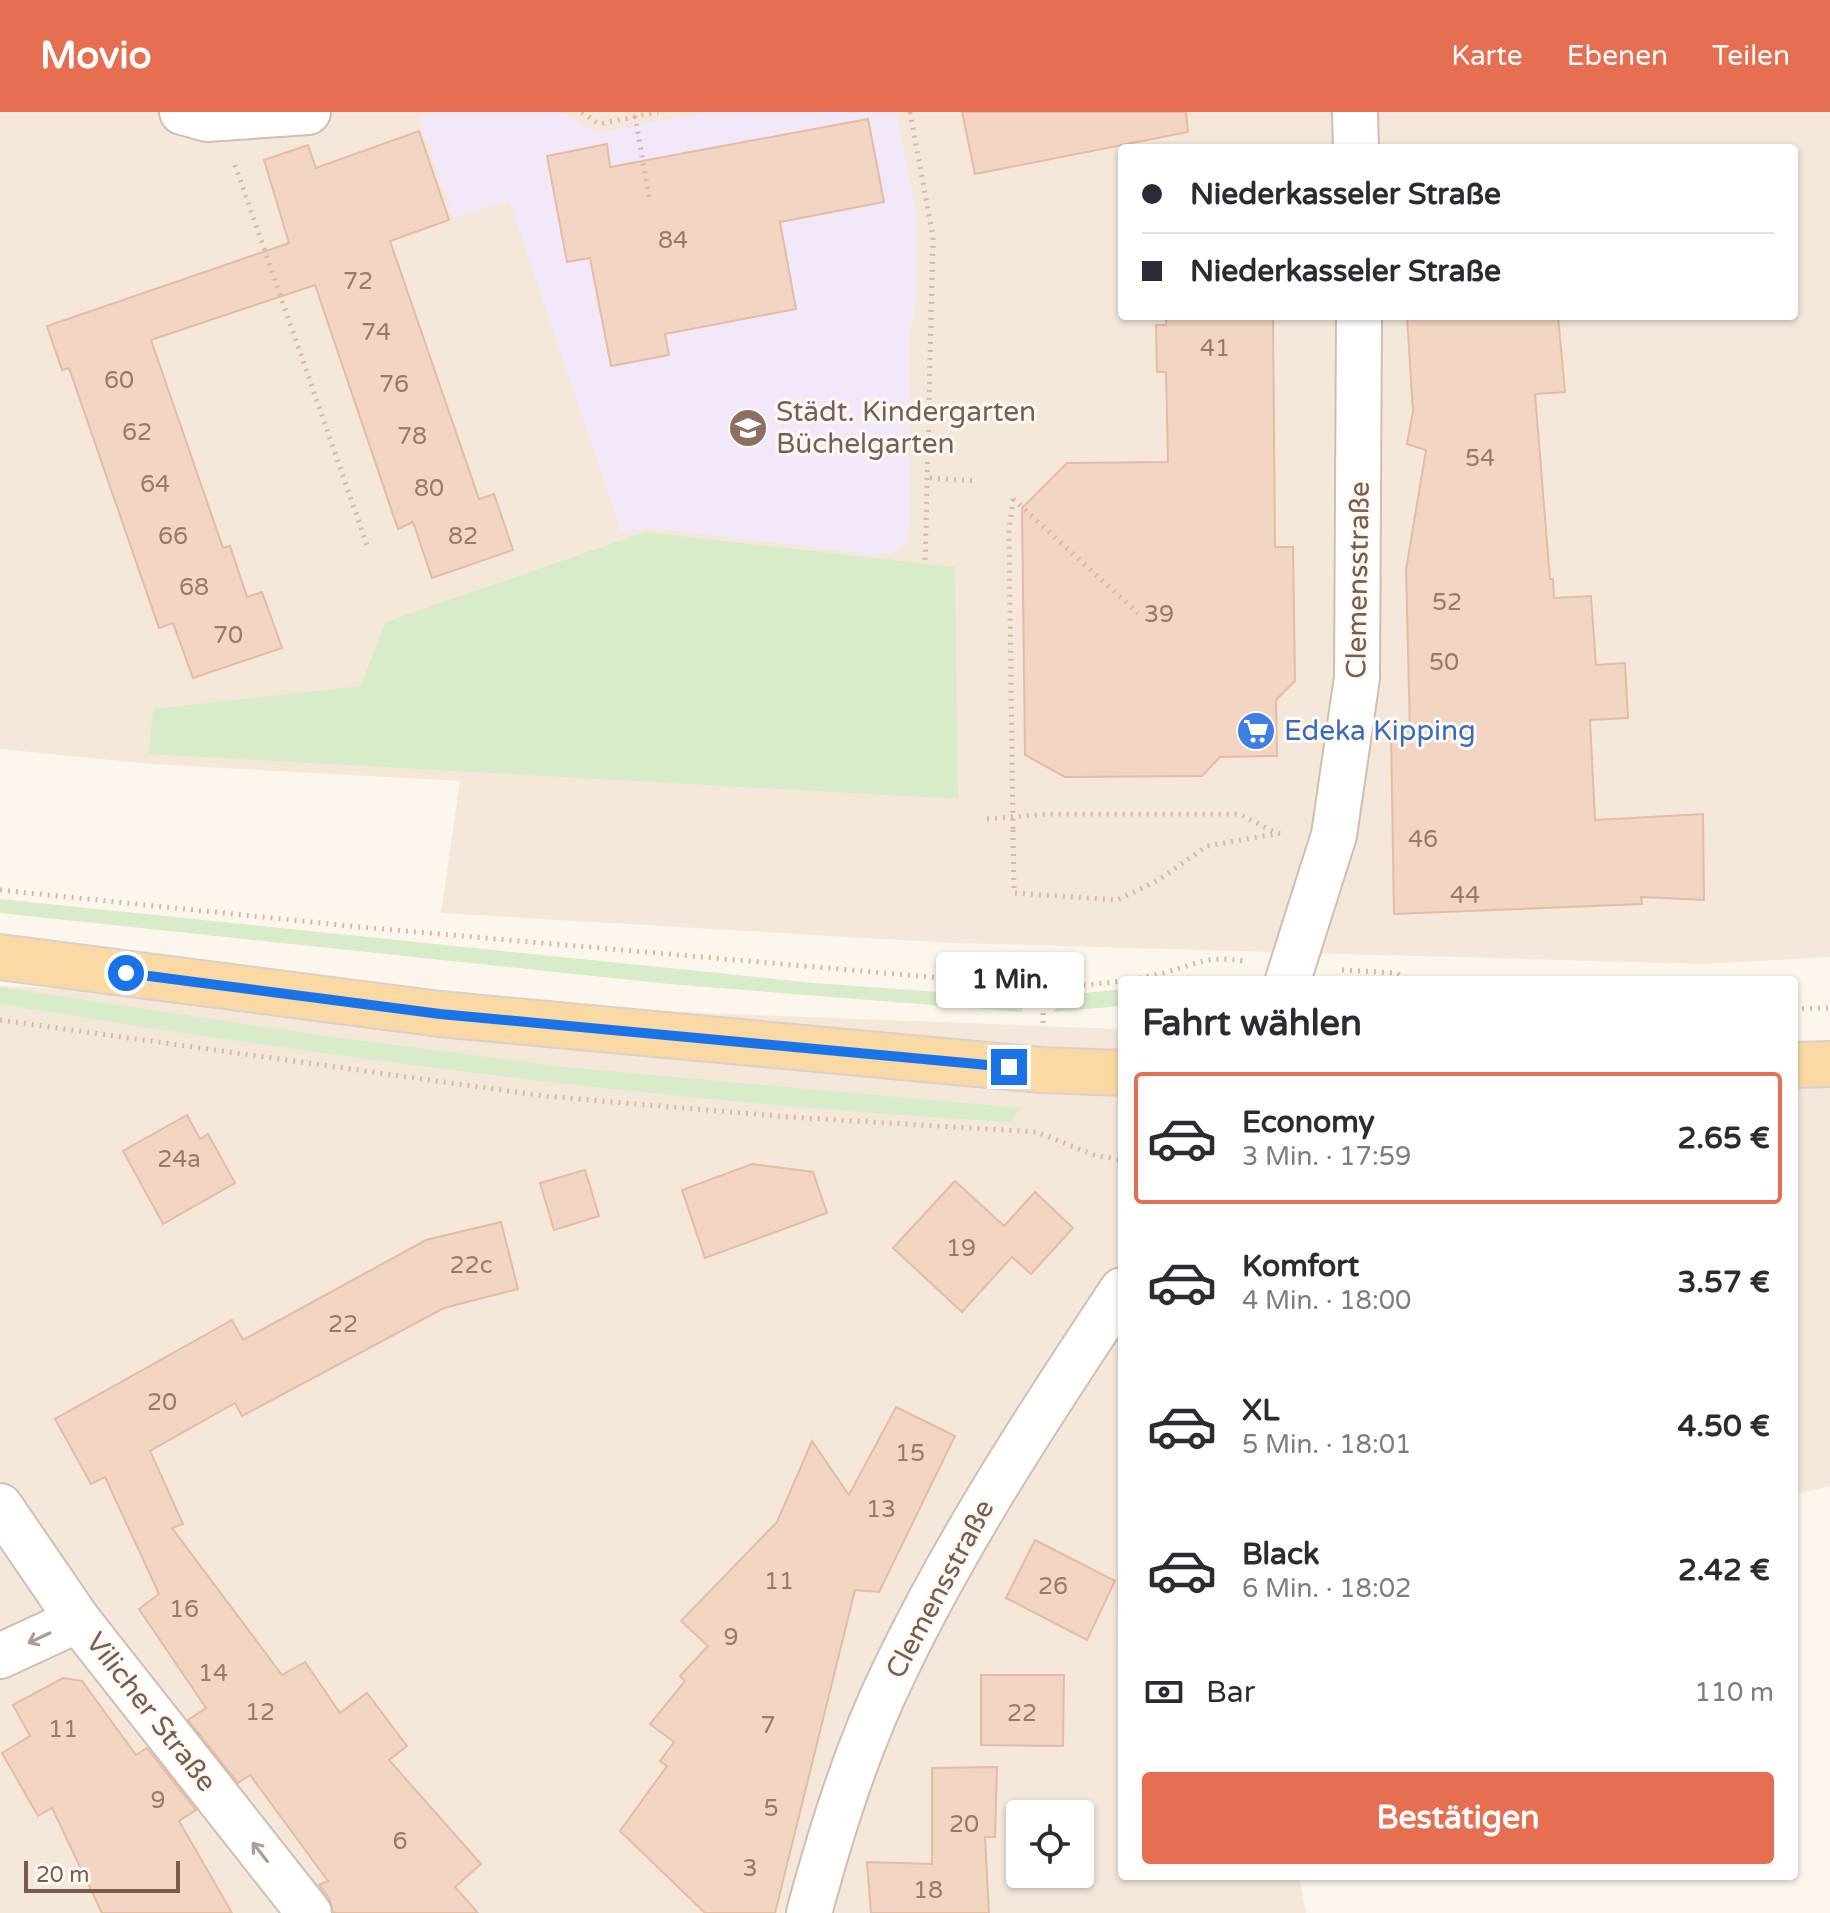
<!DOCTYPE html>
<html lang="de">
<head>
<meta charset="utf-8">
<style>
  body { margin:0; font-family:"Varela Round",sans-serif; background:#f2f2f3; color:#2b2b33; height:100vh; display:flex; flex-direction:column; font-size:30px; white-space:nowrap }
  * { box-sizing:border-box; margin:0 }
  p { font-size:26px; color:#7c7c81 }
  .icon { flex:none; width:44px; height:44px; fill:none; stroke:currentColor; stroke-width:2; stroke-linecap:round; stroke-linejoin:round }
  .map { position:relative; flex:1; overflow:hidden }
  .side { position:absolute; left:1118px; top:864px; width:680px; height:904px; display:flex; flex-direction:column; background:#fff; border-radius:8px; box-shadow:0 2px 6px #0004 }
  .side>* { flex:none }
  .guide { position:absolute; left:1118px; top:32px; width:680px; height:176px; border-radius:8px; box-shadow:0 2px 6px #0004; display:grid; align-content:center; height:176px; padding:0 24px; background:#fff }
  .tools { position:absolute; left:1006px; top:1688px; display:grid; gap:16px }
  .tools a { display:grid; place-items:center; width:88px; height:88px; border-radius:8px; background:#fff; box-shadow:0 2px 6px #0004; font-size:40px }
  .scale { position:absolute; left:24px; bottom:20px; width:156px; box-sizing:border-box; padding-left:8px; border:4px solid #7a5c4d; border-top:0; font-size:22px; line-height:28px; white-space:nowrap; color:#7a5c4d; -webkit-text-stroke:6px #fffaf3; paint-order:stroke }
  .end { position:absolute; width:36px; height:36px; margin:-18px; border:10px solid #1a73e8; background:#fff; box-shadow:0 0 0 4px #fff }
  .from { border-radius:50% }
  .bubble { position:absolute; height:56px; border-radius:8px; background:#fff; box-shadow:0 2px 6px #0004; font-size:26px; font-weight:800; line-height:56px; text-align:center }
  .guide b { display:flex; align-items:center; gap:28px; height:76px; font-size:30px }
  .guide b+b { border-top:2px solid #e1e1e2 }
  .guide i { width:20px; height:20px; background:#2b2b33 }
  ul { padding:0; list-style:none }
  li { display:flex; align-items:center; gap:24px; height:132px; margin:0 16px 12px; padding:0 8px; border:4px solid transparent; border-radius:8px }
  li div { flex:1 }
  li b { display:block; font-size:30px }
  li em { font-style:normal; font-weight:800 }
  li.selected { border-color:#e76f51 }
  li>.icon { width:72px; height:72px; stroke-width:1.5 }
  h2 { padding:0 24px; font-size:36px; line-height:96px }
  .pay { display:flex; align-items:center; gap:20px; height:88px; padding:0 24px; font-size:30px }
  .pay p { margin-inline-start:auto }
  .button { display:flex; gap:16px; margin-top:auto; padding:16px 24px }
  .button a { flex:1; height:92px; border-radius:8px; background:#e76f51; color:#fff; font-size:32px; font-weight:800; line-height:92px; text-align:center }
  header { display:flex; align-items:center; gap:48px; box-sizing:border-box; height:112px; padding:0 40px; background:#e76f51; color:#fff }
  header strong { font-size:38px }
  nav { display:flex; gap:44px; margin-inline-start:auto; font-size:28px }
  .map>svg:first-child { display:block }
  .residential { fill:#f5e8da; fill-rule:evenodd }
  .education { fill:#f3e8fa }
  .green { fill:#d8ecc9 }
  .building { fill:#f3d5c3; stroke:#e6bba3; stroke-width:2 }
  .lines { fill:none; stroke-linecap:round; stroke-linejoin:round }
  .minor-casing { stroke:#d1beb0; stroke-width:48 }
  .major-casing { stroke:#dad1cd; stroke-width:48 }
  .path { stroke:#d9b8a5; stroke-width:5; stroke-dasharray:2 6; stroke-linecap:butt }
  .minor { stroke:#fff; stroke-width:44 }
  .major { stroke:#fbd9a5; stroke-width:44 }
  .path-bridge { stroke:#d9b8a5; stroke-width:5; stroke-dasharray:2 6; stroke-linecap:butt }
  .oneway { stroke:#af9d94 }
  .route { stroke:#1a73e8; stroke-width:10 }
  .labels { text-anchor:middle; dominant-baseline:central; stroke-width:6; stroke-linejoin:round; paint-order:stroke }
  .number-label { font-size:24px; fill:#987a6a }
  .education-label { font-size:28px; fill:#785e54; stroke:#fffaf3; text-anchor:start }
  .street-label { font-size:28px; fill:#7a5c4d; stroke:#fffaf3 }
  .shop-label { font-size:28px; fill:#366cbe; stroke:#fffaf3; text-anchor:start }
</style>
</head>
<body>
<header>
<strong>Movio</strong>
<nav><a>Karte</a><a>Ebenen</a><a>Teilen</a></nav>
</header>
<div class="map">
<svg width="1830" height="1801" viewBox="0 0 1830 1801">
  <rect width="100%" height="100%" fill="#fdf6ec"/>
  <g class="residential">
    <path d="M 0,0 L 1830,0 L 1830,845 L 1704,852 L 951,831 L 441,801 L 460,669 L 151,652 L 0,637 ZM 1122,36 L 1794,36 L 1794,204 L 1122,204 Z"/>
    <path d="M 0,874 L 1122,917 L 1122,1764 L 1299,1764 L 1306,1801 L 0,1801 ZM 1020,1702 L 1080,1702 L 1080,1762 L 1020,1762 Z"/>
    <path d="M 1794,943 L 1830,944 L 1830,1374 L 1794,1382 Z"/>
  </g>
  <path class="education" d="M 437,0 L 564,0 L 596,21 L 707,0 L 896,0 L 916,101 L 915,200 L 909,221 L 910,411 L 907,430 L 893,441 L 873,443 L 646,415 L 622,421 L 509,88 L 454,106 L 418,4 Z"/>
  <g class="green">
    <path d="M 645,420 L 955,455 L 958,687 L 149,642 L 153,597 L 361,574 L 385,510 Z"/>
    <path d="M 0,787 L 814,871 L 1023,886 L 1022,900 L 669,872 L 0,801 Z"/>
    <path d="M 0,875 L 318,923 L 565,955 L 1021,996 L 1010,1010 C 671,991 335,947 0,892 Z"/>
    <path d="M 1122,877 L 1122,894 L 1053,900 L 1067,883 Z"/>
  </g>
  <g class="building">
    <path d="M 962,0 L 1186,0 L 1188,20 L 975,62 Z"/>
    <path d="M 868,7 L 884,90 L 780,110 L 796,197 L 665,222 L 669,243 L 611,254 L 590,146 L 567,150 L 547,44 L 607,32 L 610,55 Z"/>
    <path d="M 419,19 L 449,108 L 390,129 L 479,387 L 494,382 L 513,438 L 432,466 L 413,410 L 398,417 L 315,173 L 151,228 L 223,436 L 230,434 L 247,485 L 262,480 L 282,536 L 193,566 L 173,511 L 159,516 L 69,256 L 62,258 L 47,214 L 289,131 L 264,48 L 308,33 L 316,56 Z"/>
    <path d="M 1166,204 L 1273,204 L 1275,435 L 1293,435 L 1295,569 L 1276,588 L 1277,644 L 1220,645 L 1202,664 L 1065,665 L 1025,643 L 1022,396 L 1067,351 L 1168,350 L 1166,260 L 1157,260 L 1156,213 L 1166,213 Z"/>
    <path d="M 1407,204 L 1558,204 L 1565,280 L 1535,282 L 1550,467 L 1553,467 L 1554,486 L 1591,484 L 1596,553 L 1625,551 L 1628,606 L 1590,608 L 1595,708 L 1703,702 L 1704,788 L 1641,785 L 1642,792 L 1394,802 L 1391,621 L 1410,619 L 1406,458 L 1426,338 L 1407,332 L 1413,300 Z"/>
    <path d="M 187,1003 L 200,1027 L 208,1022 L 235,1071 L 163,1112 L 123,1039 Z"/>
    <path d="M 752,1052 L 813,1060 L 827,1101 L 705,1146 L 682,1078 Z"/>
    <path d="M 585,1058 L 599,1104 L 554,1118 L 540,1071 Z"/>
    <path d="M 955,1069 L 1004,1114 L 1035,1080 L 1073,1116 L 1031,1162 L 1012,1145 L 962,1200 L 893,1136 Z"/>
    <path d="M 501,1110 L 518,1177 L 444,1196 L 242,1304 L 235,1291 L 150,1339 L 183,1412 L 172,1416 L 282,1563 L 305,1550 L 340,1601 L 367,1581 L 407,1634 L 389,1648 L 481,1752 L 455,1775 L 478,1801 L 333,1801 L 329,1786 L 319,1773 L 328,1769 L 250,1663 L 238,1671 L 188,1608 L 206,1596 L 139,1497 L 159,1482 L 105,1365 L 91,1372 L 55,1307 L 232,1208 L 243,1228 L 426,1128 Z"/>
    <path d="M 896,1295 L 955,1324 L 879,1480 L 855,1478 L 775,1801 L 705,1801 L 620,1719 L 667,1654 L 660,1649 L 674,1630 L 650,1612 L 685,1569 L 680,1564 L 708,1534 L 681,1509 L 777,1410 L 812,1329 L 849,1383 Z"/>
    <path d="M 1035,1428 L 1115,1469 L 1087,1528 L 1006,1486 Z"/>
    <path d="M 981,1563 L 1064,1563 L 1063,1634 L 981,1633 Z"/>
    <path d="M 63,1566 L 82,1569 L 136,1643 L 147,1636 L 196,1698 L 179,1709 L 232,1801 L 102,1801 L 52,1696 L 38,1704 L 2,1641 L 30,1624 L 13,1593 Z"/>
    <path d="M 997,1655 L 995,1725 L 985,1725 L 989,1801 L 871,1801 L 867,1750 L 932,1752 L 932,1656 Z"/>
  </g>
  <g class="lines">
    <defs>
      <g id="minor">
        <path d="M 182,0 L 207,7 L 308,0"/>
        <path d="M 1355,0 L 1356,36"/>
        <path d="M 1288,868 L 1334,723 L 1357,566 L 1359,204"/>
        <path d="M 0,1394 L 78,1508 L 309,1801"/>
        <path d="M 0,1544 L 78,1508"/>
        <path d="M 809,1801 C 831,1720 857,1636 894,1560 C 958,1426 1040,1302 1122,1178"/>
      </g>
      <g id="major">
        <path d="M 0,845 L 440,902 L 1041,958 L 1122,961"/>
        <path d="M 1794,953 L 1830,952"/>
      </g>
    </defs>
    <use href="#minor" class="minor-casing"/>
    <use href="#major" class="major-casing"/>
    <g class="path">
      <path d="M 582,0 L 599,12 L 658,0"/>
      <path d="M 910,0 L 933,125 L 925,454"/>
      <path d="M 635,4 L 649,85"/>
      <path d="M 235,53 L 367,433"/>
      <path d="M 930,366 L 977,369"/>
      <path d="M 1013,387 L 1138,501"/>
      <path d="M 987,707 L 1046,702 L 1239,702 L 1276,721 L 1285,722"/>
      <path d="M 1013,718 L 1014,781 L 1117,788 L 1157,769 L 1207,734 L 1275,722"/>
      <path d="M 0,778 L 360,815 L 1044,875 C 1085,874 1127,870 1167,860 C 1202,850 1206,844 1244,849"/>
      <path d="M 1342,858 L 1397,861 L 1407,868"/>
      <path d="M 1794,897 L 1830,896"/>
      <path d="M 0,908 L 544,984 L 788,1005 L 1037,1020 L 1094,1043 L 1122,1048"/>
      <path d="M 1043,911 L 1044,875"/>
    </g>
    <use href="#minor" class="minor"/>
    <use href="#major" class="major"/>
    <path class="path-bridge" d="M 1013,387 L 1009,419 L 1013,718"/>
  </g>
  <defs><path id="oneway-shaft" d="M-6 0H5M1.5-3L5.5 0L1.5 3" fill="none" stroke-width="1.6" stroke-linecap="round" stroke-linejoin="round" transform="scale(2)"/></defs>
  <g class="oneway">
    <use href="#oneway-shaft" transform="translate(39 1526) rotate(155)"/>
    <use href="#oneway-shaft" transform="translate(260 1740) rotate(-128)"/>
  </g>
  <g class="lines">
    <path class="route" d="M 126,861 L 440,902 L 1009,955"/>
  </g>
  <defs>
    <symbol id="school-disc" viewBox="-11 -11 22 22"><circle r="9.5" fill="#8d6e63" stroke="#fffaf3"/><path d="M0-5L7-2L0 1L-7-2ZM-4 1L0 2.5L4 1V4Q0 6-4 4Z" fill="#fff"/></symbol>
    <symbol id="supermarket-disc" viewBox="-11 -11 22 22"><circle r="9.5" fill="#3f7fe0" stroke="#fffaf3"/><path d="M-6-5.5h2.5l.6 2H6L4.5 2H-2.5L-4.4-4H-6ZM-1.5 3.2a1.3 1.3 0 1 0 .1 0ZM3 3.2a1.3 1.3 0 1 0 .1 0Z" fill="#fff"/></symbol>
  </defs>
  <g fill-rule="evenodd">
    <use href="#school-disc" x="726" y="294" width="44" height="44"/>
    <use href="#supermarket-disc" x="1234" y="597" width="44" height="44"/>
  </g>
  <g class="labels">
    <g class="number-label">
      <text x="673" y="128">84</text>
      <text x="358" y="169">72</text>
      <text x="376" y="220">74</text>
      <text x="1215" y="236">41</text>
      <text x="119" y="268">60</text>
      <text x="394" y="272">76</text>
      <text x="137" y="320">62</text>
      <text x="412" y="324">78</text>
      <text x="1480" y="346">54</text>
      <text x="155" y="372">64</text>
      <text x="429" y="376">80</text>
      <text x="173" y="424">66</text>
      <text x="463" y="424">82</text>
      <text x="194" y="475">68</text>
      <text x="1447" y="490">52</text>
      <text x="1159" y="502">39</text>
      <text x="228" y="523">70</text>
      <text x="1444" y="550">50</text>
      <text x="1423" y="727">46</text>
      <text x="1465" y="783">44</text>
      <text x="179" y="1047">24a</text>
      <text x="961" y="1136">19</text>
      <text x="471" y="1153">22c</text>
      <text x="343" y="1212">22</text>
      <text x="162" y="1290">20</text>
      <text x="910" y="1341">15</text>
      <text x="881" y="1397">13</text>
      <text x="779" y="1469">11</text>
      <text x="1053" y="1474">26</text>
      <text x="184" y="1497">16</text>
      <text x="731" y="1525">9</text>
      <text x="213" y="1561">14</text>
      <text x="260" y="1600">12</text>
      <text x="1022" y="1601">22</text>
      <text x="768" y="1613">7</text>
      <text x="63" y="1617">11</text>
      <text x="158" y="1688">9</text>
      <text x="771" y="1696">5</text>
      <text x="964" y="1712">20</text>
      <text x="400" y="1729">6</text>
      <text x="750" y="1756">3</text>
      <text x="928" y="1778">18</text>
    </g>
    <g class="education-label">
      <text x="776" y="300">Städt. Kindergarten<tspan x="776" dy="32">Büchelgarten</tspan></text>
    </g>
    <g class="street-label">
      <text transform="translate(1358 468) rotate(-89)">Clemensstraße</text>
      <text transform="translate(940 1477) rotate(-62)">Clemensstraße</text>
      <text transform="translate(151 1600) rotate(52)">Vilicher Straße</text>
    </g>
    <g class="shop-label">
      <text x="1284" y="619">Edeka Kipping</text>
    </g>
  </g>
</svg>
<div class="tools">
<a><svg class="icon" aria-label="locate" viewBox="0 0 24 24"><circle cx="12" cy="12" r="6"/><path d="M12 2v4M12 18v4M2 12h4M18 12h4"/></svg></a>
</div>
<div class="scale">20 m</div>
<i class="end from" style="left:126px;top:861px"></i>
<i class="end" style="left:1009px;top:955px"></i>
<div class="bubble" style="left:936px;top:840px;width:148px">1 Min.</div>
<div class="guide">
<b><i class="from"></i>Niederkasseler Straße</b>
<b><i></i>Niederkasseler Straße</b>
</div>
<section class="side">
<h2>Fahrt wählen</h2>
<ul>
<li class="selected"><svg class="icon" aria-label="car" viewBox="0 0 24 24"><path d="M5 17H2v-5l4-1 3-4h7l3 4 3 1v5h-3M9 17h6M6 11h13"/><circle cx="7" cy="17" r="2"/><circle cx="17" cy="17" r="2"/></svg><div><b>Economy</b><p>3 Min. · 17:59</p></div><em>2.65 €</em></li>
<li><svg class="icon" aria-label="car" viewBox="0 0 24 24"><path d="M5 17H2v-5l4-1 3-4h7l3 4 3 1v5h-3M9 17h6M6 11h13"/><circle cx="7" cy="17" r="2"/><circle cx="17" cy="17" r="2"/></svg><div><b>Komfort</b><p>4 Min. · 18:00</p></div><em>3.57 €</em></li>
<li><svg class="icon" aria-label="car" viewBox="0 0 24 24"><path d="M5 17H2v-5l4-1 3-4h7l3 4 3 1v5h-3M9 17h6M6 11h13"/><circle cx="7" cy="17" r="2"/><circle cx="17" cy="17" r="2"/></svg><div><b>XL</b><p>5 Min. · 18:01</p></div><em>4.50 €</em></li>
<li><svg class="icon" aria-label="car" viewBox="0 0 24 24"><path d="M5 17H2v-5l4-1 3-4h7l3 4 3 1v5h-3M9 17h6M6 11h13"/><circle cx="7" cy="17" r="2"/><circle cx="17" cy="17" r="2"/></svg><div><b>Black</b><p>6 Min. · 18:02</p></div><em>2.42 €</em></li>
</ul>
<div class="pay"><svg class="icon" aria-label="cash" viewBox="0 0 24 24"><path d="M3 7h18v10H3z"/><circle cx="12" cy="12" r="2"/></svg>Bar<p>110 m</p></div>
<div class="button"><a>Bestätigen</a></div>
</section>
</div>
</body>
</html>
